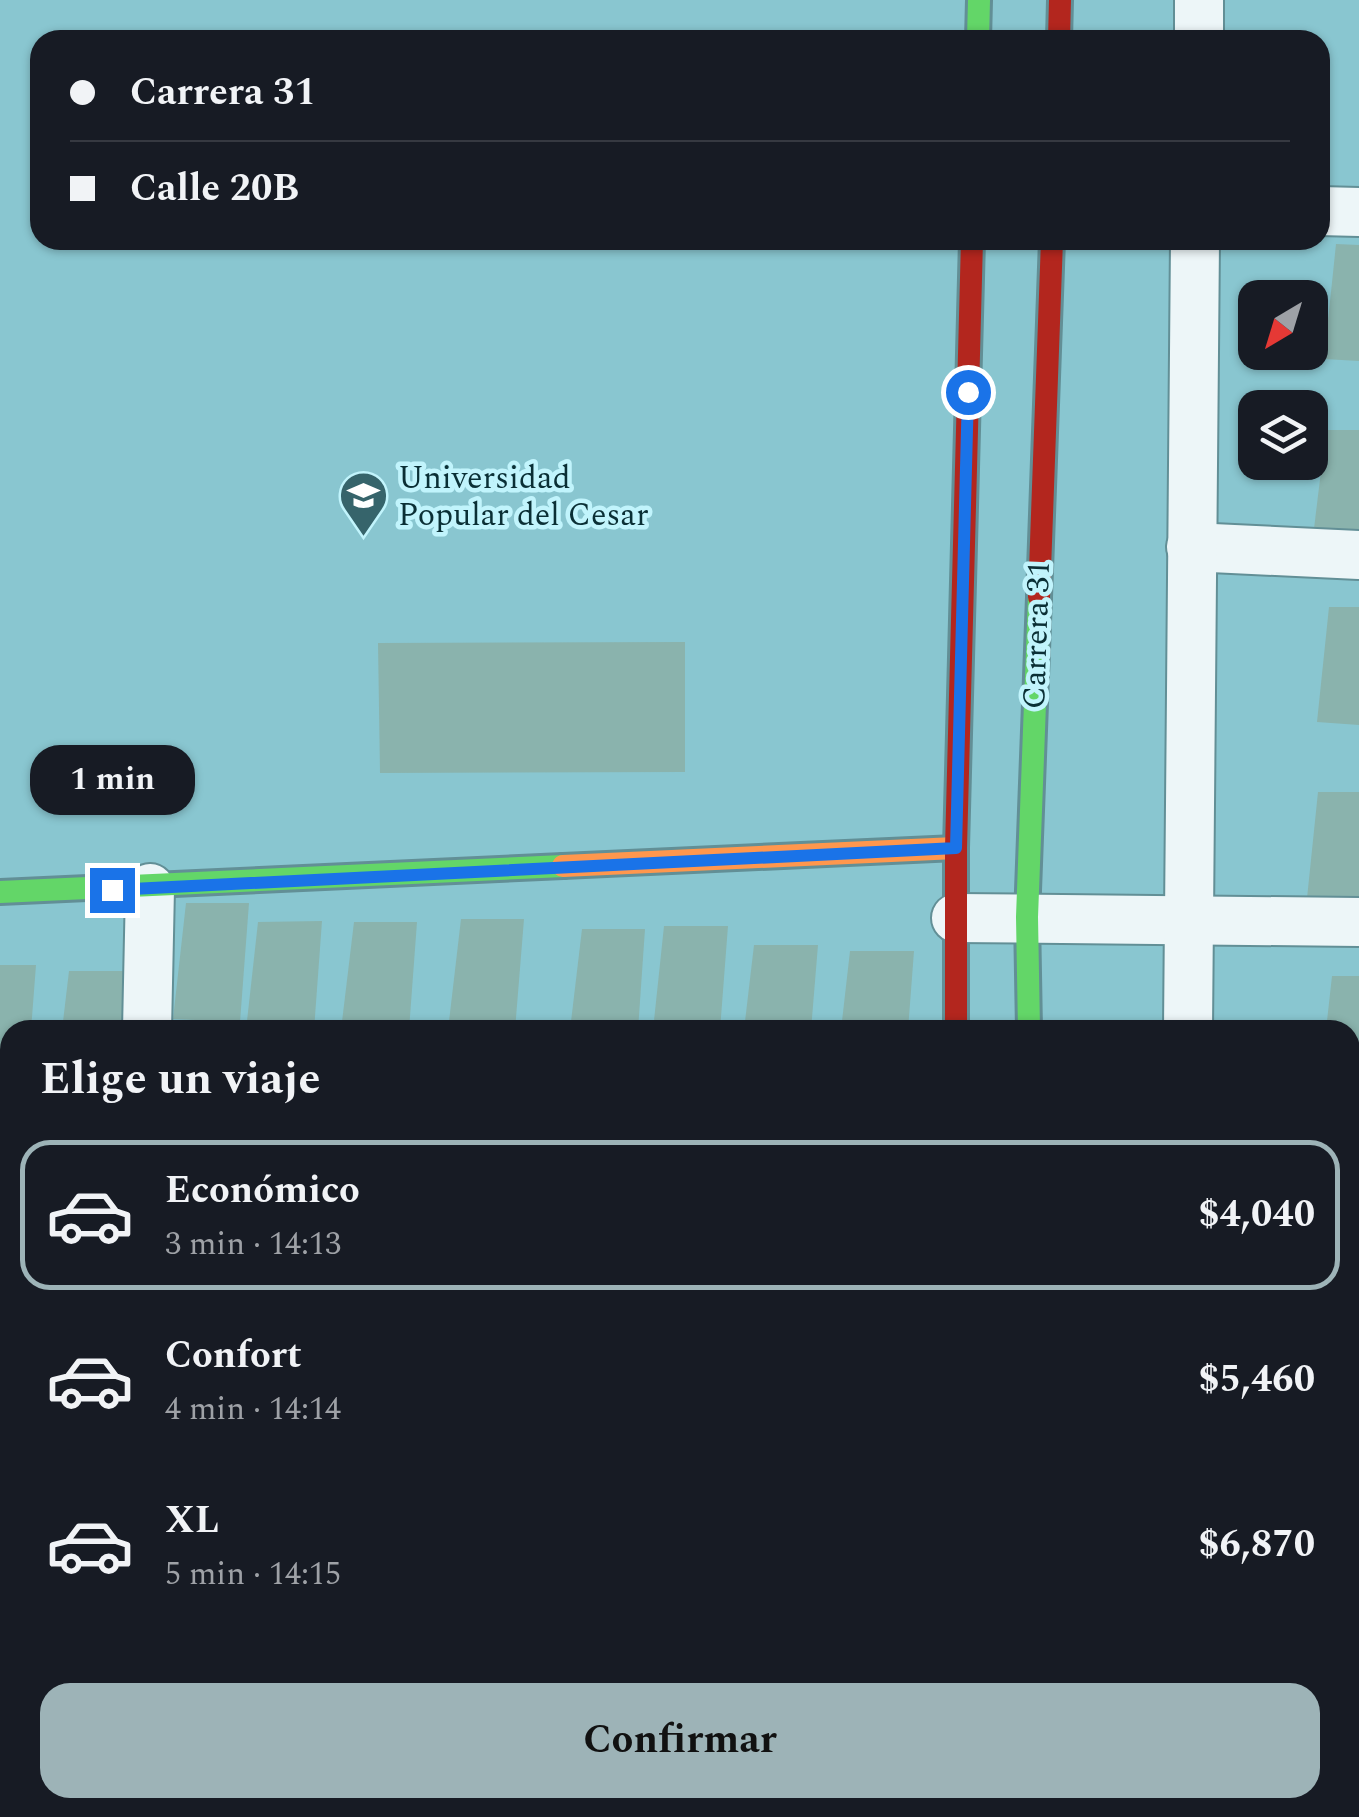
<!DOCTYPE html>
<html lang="es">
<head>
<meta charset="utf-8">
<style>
  body { margin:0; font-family:Spectral,serif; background:#242831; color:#f1f3f6; height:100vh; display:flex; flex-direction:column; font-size:38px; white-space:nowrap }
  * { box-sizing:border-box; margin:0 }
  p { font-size:32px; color:#9ea1a6 }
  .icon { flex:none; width:55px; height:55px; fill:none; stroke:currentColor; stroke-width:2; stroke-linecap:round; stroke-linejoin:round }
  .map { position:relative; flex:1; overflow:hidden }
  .drawer { position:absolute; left:0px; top:1020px; width:1360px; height:798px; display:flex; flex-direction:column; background:#171b24; border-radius:30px 30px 0 0; box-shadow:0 2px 8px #0004 }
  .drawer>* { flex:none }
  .banner { position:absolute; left:30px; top:30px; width:1300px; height:220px; border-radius:30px; box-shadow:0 2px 8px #0004; display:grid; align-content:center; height:220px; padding:0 40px; background:#171b24 }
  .needle { width:65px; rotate:218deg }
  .tools { position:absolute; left:1238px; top:280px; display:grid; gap:20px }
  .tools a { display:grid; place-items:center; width:90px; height:90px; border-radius:20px; background:#171b24; box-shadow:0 2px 8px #0004; font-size:50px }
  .end { position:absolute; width:45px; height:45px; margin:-22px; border:12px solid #1a73e8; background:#fff; box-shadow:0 0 0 5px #fff }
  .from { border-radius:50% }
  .bubble { position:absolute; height:70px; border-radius:30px; background:#171b24; box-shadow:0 2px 8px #0004; font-size:32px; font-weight:700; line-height:70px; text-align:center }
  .banner b { display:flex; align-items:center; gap:35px; height:95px; font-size:38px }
  .banner b+b { border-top:2px solid #363941 }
  .banner i { width:25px; height:25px; background:#f1f3f6 }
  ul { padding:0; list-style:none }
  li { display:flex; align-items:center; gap:30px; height:150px; margin:0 20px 15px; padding:0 20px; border:5px solid transparent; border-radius:30px }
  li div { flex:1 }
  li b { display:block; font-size:38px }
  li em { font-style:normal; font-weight:700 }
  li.on { border-color:#9db3b7 }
  li>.icon { width:90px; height:90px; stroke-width:1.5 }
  h2 { padding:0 40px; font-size:45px; line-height:120px }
  .action { display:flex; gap:20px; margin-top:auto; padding:20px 40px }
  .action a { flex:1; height:115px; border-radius:30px; background:#9db3b7; color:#111; font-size:40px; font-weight:700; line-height:115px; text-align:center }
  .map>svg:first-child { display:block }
  .building { fill:#8ab3ad }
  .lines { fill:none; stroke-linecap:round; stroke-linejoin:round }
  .street-casing { stroke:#628f96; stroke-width:52 }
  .fast-casing { stroke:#628f96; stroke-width:28 }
  .slow-casing { stroke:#628f96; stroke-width:28 }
  .jam-casing { stroke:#628f96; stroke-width:28 }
  .street { stroke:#edf6f8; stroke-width:48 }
  .fast { stroke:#63d668; stroke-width:22 }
  .slow { stroke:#ff974d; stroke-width:22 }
  .jam { stroke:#b3261e; stroke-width:22 }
  .route { stroke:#1a73e8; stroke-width:12 }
  .labels { text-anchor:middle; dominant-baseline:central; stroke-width:9; stroke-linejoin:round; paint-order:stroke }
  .poi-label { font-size:32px; fill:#0a2f35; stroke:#c1f4fc; text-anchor:start }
  .street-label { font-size:32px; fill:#0a2f35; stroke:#c1f4fc }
</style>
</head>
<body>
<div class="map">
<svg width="1359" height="1817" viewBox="0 0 1359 1817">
  <rect width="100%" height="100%" fill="#89c6d0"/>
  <g class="building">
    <path d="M 1336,244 L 1359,245 L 1359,361 L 1324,359 Z"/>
    <path d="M 1326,430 L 1359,430 L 1359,547 L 1312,545 Z"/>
    <path d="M 1329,607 L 1359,607 L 1359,725 L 1317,722 Z"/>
    <path d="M 685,642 L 685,772 L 380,773 L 378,643 Z"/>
    <path d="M 1318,792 L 1359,792 L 1359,910 L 1306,908 Z"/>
    <path d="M 186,903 L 249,903 L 240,1022 L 173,1019 Z"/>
    <path d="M 461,919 L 524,919 L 515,1030 L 448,1030 Z"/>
    <path d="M 322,921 L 314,1030 L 246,1030 L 258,922 Z"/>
    <path d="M 354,922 L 417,922 L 409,1030 L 341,1030 Z"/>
    <path d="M 664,926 L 728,926 L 720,1030 L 653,1030 Z"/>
    <path d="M 582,929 L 645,929 L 638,1030 L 570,1030 Z"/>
    <path d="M 754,945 L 818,945 L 811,1030 L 744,1030 Z"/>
    <path d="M 850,951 L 914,951 L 908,1030 L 841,1030 Z"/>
    <path d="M 0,965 L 36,965 L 31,1030 L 10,1030 L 10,1083 L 0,1083 Z"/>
    <path d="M 69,971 L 132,971 L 128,1030 L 62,1030 Z"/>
    <path d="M 1332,976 L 1359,976 L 1359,1094 L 1350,1094 L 1350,1030 L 1326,1030 Z"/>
    <path d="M 0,1108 L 10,1108 L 8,1227 L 0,1226 Z"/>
    <path d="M 1350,1162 L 1359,1162 L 1359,1280 L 1350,1279 Z"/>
    <rect x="0" y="1328" width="10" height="118"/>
    <path d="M 0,1470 L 10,1470 L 3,1559 L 0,1559 Z"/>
    <path d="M 0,1697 L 10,1697 L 10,1808 L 22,1808 L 22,1816 L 0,1815 Z"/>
    <path d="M 52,1808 L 119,1808 L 118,1817 L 51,1817 Z"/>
    <path d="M 441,1808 L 505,1808 L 505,1817 L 440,1817 Z"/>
    <path d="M 548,1808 L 612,1808 L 611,1817 L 547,1817 Z"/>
    <path d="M 633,1808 L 697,1808 L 696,1817 L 632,1817 Z"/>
  </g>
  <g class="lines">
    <defs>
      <g id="street">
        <path d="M 1199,40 L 1199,0"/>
        <path d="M 1320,211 L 1359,212"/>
        <path d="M 1191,547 L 1359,555"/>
        <path d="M 956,918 L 1359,922"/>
        <path d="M 147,1030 L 150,888"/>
        <path d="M 1188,1030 L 1195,240"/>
        <path d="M 0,1266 L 10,1266"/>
        <path d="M 1350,1285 L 1359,1286"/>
        <path d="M 0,1631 L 10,1631"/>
        <path d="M 120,1817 L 120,1808"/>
      </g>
      <g id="fast">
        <path d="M 978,40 L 979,0"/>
        <path d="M 0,892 L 563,866"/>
        <path d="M 1029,1030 L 1027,917 L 1039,597"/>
        <path d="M 942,1808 L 942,1817"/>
        <path d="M 1040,1808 L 1040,1817"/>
      </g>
      <path id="slow" d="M 563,866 L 956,848"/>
      <g id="jam">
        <path d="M 1059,40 L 1060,0"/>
        <path d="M 1039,597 L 1052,240"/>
        <path d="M 956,1030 L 956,848 L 972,240"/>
      </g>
    </defs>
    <use href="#street" class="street-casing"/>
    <use href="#fast" class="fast-casing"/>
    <use href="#slow" class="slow-casing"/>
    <use href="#jam" class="jam-casing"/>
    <use href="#street" class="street"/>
    <use href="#fast" class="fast"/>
    <use href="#slow" class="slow"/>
    <use href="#jam" class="jam"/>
  </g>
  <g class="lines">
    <path class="route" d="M 112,890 L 956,848 L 968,392"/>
  </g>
  <defs>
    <symbol id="university-pin" viewBox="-11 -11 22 30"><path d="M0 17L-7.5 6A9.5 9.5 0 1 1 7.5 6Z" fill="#36646b" stroke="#c1f4fc"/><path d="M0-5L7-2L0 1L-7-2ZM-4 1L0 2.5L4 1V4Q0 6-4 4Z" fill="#fff"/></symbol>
  </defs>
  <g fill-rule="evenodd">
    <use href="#university-pin" x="336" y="468" width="55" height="75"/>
  </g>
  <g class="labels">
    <g class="poi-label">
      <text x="398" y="478">Universidad<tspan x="398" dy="37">Popular del Cesar</tspan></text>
    </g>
    <g class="street-label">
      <text transform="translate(1037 635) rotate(-88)">Carrera 31</text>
    </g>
  </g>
</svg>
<div class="tools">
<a><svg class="needle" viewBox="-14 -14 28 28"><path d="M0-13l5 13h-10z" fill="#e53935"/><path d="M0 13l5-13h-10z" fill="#9ea1a6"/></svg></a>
<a><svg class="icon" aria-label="layers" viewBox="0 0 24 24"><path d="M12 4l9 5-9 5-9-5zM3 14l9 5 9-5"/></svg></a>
</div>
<i class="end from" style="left:968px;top:392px"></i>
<i class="end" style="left:112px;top:890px"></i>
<div class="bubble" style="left:30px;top:745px;width:165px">1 min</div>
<div class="banner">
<b><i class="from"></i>Carrera 31</b>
<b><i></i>Calle 20B</b>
</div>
<section class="drawer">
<h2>Elige un viaje</h2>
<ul>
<li class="on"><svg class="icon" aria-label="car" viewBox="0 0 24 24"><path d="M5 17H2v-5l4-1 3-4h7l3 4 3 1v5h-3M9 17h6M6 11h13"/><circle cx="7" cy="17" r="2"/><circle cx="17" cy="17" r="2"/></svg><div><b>Económico</b><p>3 min · 14:13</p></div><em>$4,040</em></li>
<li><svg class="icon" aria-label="car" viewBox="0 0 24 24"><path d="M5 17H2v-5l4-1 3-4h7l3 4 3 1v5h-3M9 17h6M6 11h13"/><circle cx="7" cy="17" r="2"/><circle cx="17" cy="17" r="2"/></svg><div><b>Confort</b><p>4 min · 14:14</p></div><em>$5,460</em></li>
<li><svg class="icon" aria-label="car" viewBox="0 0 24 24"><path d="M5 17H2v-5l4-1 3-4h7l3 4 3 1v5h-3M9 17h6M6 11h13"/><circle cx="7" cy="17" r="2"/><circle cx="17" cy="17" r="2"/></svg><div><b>XL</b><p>5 min · 14:15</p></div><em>$6,870</em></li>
</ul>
<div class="action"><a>Confirmar</a></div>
</section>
</div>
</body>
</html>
